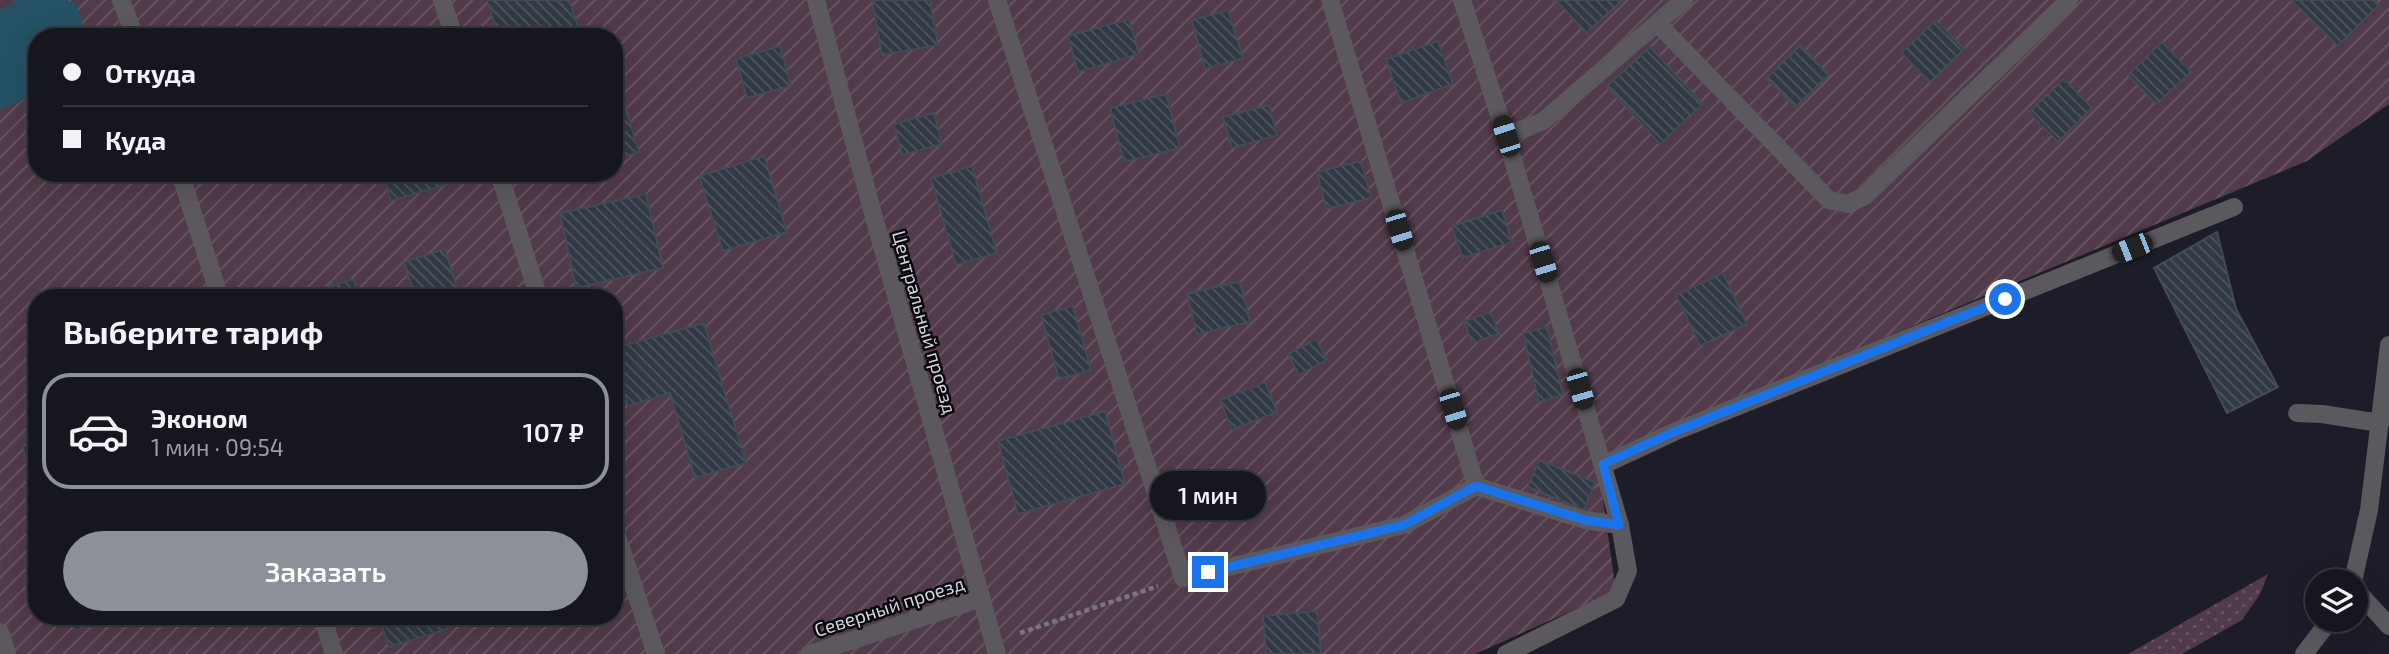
<!DOCTYPE html>
<html lang="ru">
<head>
<meta charset="utf-8">
<style>
  body { margin:0; font-family:"Exo 2",sans-serif; background:#23232c; color:#f1f3f6; height:100vh; display:flex; flex-direction:column; font-size:26px; white-space:nowrap }
  * { box-sizing:border-box; margin:0 }
  p { font-size:23px; color:#9e9fa4 }
  .icon { flex:none; width:38px; height:38px; fill:none; stroke:currentColor; stroke-width:2; stroke-linecap:round; stroke-linejoin:round }
  .map { position:relative; flex:1; overflow:hidden }
  .side { position:absolute; left:28px; top:289px; width:595px; height:336px; display:flex; flex-direction:column; background:#16161f; border-radius:28px; box-shadow:0 7px 28px #0002,0 0 0 2px #35353d }
  .side>* { flex:none }
  .hud { position:absolute; left:28px; top:28px; width:595px; height:154px; border-radius:28px; box-shadow:0 7px 28px #0002,0 0 0 2px #35353d; display:grid; align-content:center; height:154px; padding:0 35px; background:#16161f }
  .buttons { position:absolute; left:2305px; top:569px; display:grid; gap:14px }
  .buttons a { display:grid; place-items:center; width:63px; height:63px; border-radius:50%; background:#16161f; box-shadow:0 7px 28px #0002,0 0 0 2px #35353d; font-size:35px }
  .end { position:absolute; width:32px; height:32px; margin:-16px; border:9px solid #1a73e8; background:#fff; box-shadow:0 0 0 4px #fff }
  .from { border-radius:50% }
  .bubble { position:absolute; height:49px; border-radius:24px; background:#16161f; box-shadow:0 7px 28px #0002,0 0 0 2px #35353d; font-size:23px; font-weight:600; line-height:49px; text-align:center }
  .car { position:absolute; width:21px; height:42px; margin:-21px -10px; border-radius:9px; box-shadow:0 0 5px 2px #0007; background:linear-gradient(#222 24%,#8ab4d8 0 40%,#222 0 76%,#8ab4d8 0 86%,#222 0) }
  .hud b { display:flex; align-items:center; gap:24px; height:66px; font-size:26px }
  .hud b+b { border-top:2px solid #35353d }
  .hud i { width:18px; height:18px; background:#f1f3f6 }
  ul { padding:0; list-style:none }
  li { display:flex; align-items:center; gap:21px; height:116px; margin:0 14px 10px; padding:0 21px; border:4px solid transparent; border-radius:28px }
  li div { flex:1 }
  li b { display:block; font-size:26px }
  li em { font-style:normal; font-weight:600 }
  li.active { border-color:#8c9099 }
  li>.icon { width:63px; height:63px; stroke-width:1.5 }
  h2 { padding:0 35px; font-size:32px; line-height:84px }
  .button { display:flex; gap:14px; margin-top:auto; padding:14px 35px }
  .button a { flex:1; height:80px; border-radius:42px; background:#8c9099; color:#fff; font-size:28px; font-weight:600; line-height:80px; text-align:center }
  .map>svg:first-child { display:block }
  .grass { fill:url(#grass-dots) }
  .garden { fill:url(#garden-furrows); fill-rule:evenodd }
  .water { fill:#255164 }
  .building { fill:url(#building-back-hatch); stroke:#434b57; stroke-width:2 }
  .lines { fill:none; stroke-linecap:round; stroke-linejoin:round }
  .path { stroke:#777781; stroke-width:4.5; stroke-dasharray:5 3.5; stroke-linecap:butt }
  .minor { stroke:#5c595e; stroke-width:18 }
  .route { stroke:#1a73e8; stroke-width:9 }
  .labels { text-anchor:middle; dominant-baseline:central; stroke-width:5; stroke-linejoin:round; paint-order:stroke }
  .street-label { font-size:19px; fill:#d4d4dc; stroke:#08080d }
</style>
</head>
<body>
<div class="map">
<svg width="2389" height="654" viewBox="0 0 2389 654">
  <defs>
    <pattern id="grass-dots" width="8" height="8" patternUnits="userSpaceOnUse" patternTransform="scale(1.75)"><rect width="8" height="8" fill="#513a49"/><path d="M2 2h.1M6 6h.1" fill="none" stroke="#695663" stroke-width="1.8" stroke-linecap="round"/></pattern>
    <pattern id="garden-furrows" width="10" height="10" patternUnits="userSpaceOnUse" patternTransform="scale(1.75)"><rect width="10" height="10" fill="#513a49"/><path d="M-1 1l2-2M0 10L10 0M9 11l2-2" fill="none" stroke="#695663"/></pattern>
    <pattern id="building-back-hatch" width="6" height="6" patternUnits="userSpaceOnUse" patternTransform="scale(1.75)"><rect width="6" height="6" fill="#313944"/><path d="M-1 5l2 2M0 0l6 6M5-1l2 2" fill="none" stroke="#4e555e"/></pattern>
  </defs>
  <rect width="100%" height="100%" fill="#1d1d29"/>
  <path class="grass" d="M 2268,574 L 2260,594 L 2242,620 L 2182,654 L 2128,654 Z"/>
  <path class="garden" d="M 0,0 L 2389,0 L 2389,104 L 2307,161 L 1597,458 L 1616,591 L 1475,654 L 0,654 ZM 37,37 L 614,37 L 614,173 L 37,173 ZM 37,298 L 614,298 L 614,616 L 37,616 Z"/>
  <path class="water" d="M 18,0 L 65,0 L 76,3 L 86,37 L 37,37 L 37,94 L 0,110 L 0,10 Z"/>
  <g class="building">
    <path d="M 487,0 L 569,0 L 578,26 L 544,37 L 499,37 Z"/>
    <path d="M 872,0 L 930,0 L 938,45 L 882,55 Z"/>
    <path d="M 1556,0 L 1623,0 L 1586,33 Z"/>
    <path d="M 2291,0 L 2374,0 L 2379,5 L 2338,46 Z"/>
    <path d="M 1228,10 L 1243,58 L 1205,69 L 1192,20 Z"/>
    <path d="M 1129,19 L 1139,54 L 1078,72 L 1068,36 Z"/>
    <path d="M 1936,20 L 1964,49 L 1930,82 L 1901,53 Z"/>
    <path d="M 1438,41 L 1453,84 L 1401,103 L 1386,59 Z"/>
    <path d="M 2162,42 L 2191,72 L 2156,104 L 2128,75 Z"/>
    <path d="M 1801,45 L 1829,75 L 1795,107 L 1766,78 Z"/>
    <path d="M 780,46 L 791,86 L 747,98 L 736,59 Z"/>
    <path d="M 1650,47 L 1703,104 L 1660,144 L 1607,86 Z"/>
    <path d="M 2064,79 L 2092,108 L 2058,142 L 2029,112 Z"/>
    <path d="M 621,93 L 639,152 L 614,159 L 614,95 Z"/>
    <path d="M 1166,94 L 1180,148 L 1124,162 L 1110,108 Z"/>
    <path d="M 1269,105 L 1277,135 L 1232,148 L 1223,117 Z"/>
    <path d="M 934,113 L 942,144 L 902,155 L 894,124 Z"/>
    <path d="M 764,156 L 787,232 L 723,251 L 699,176 Z"/>
    <path d="M 1361,161 L 1371,198 L 1326,209 L 1317,172 Z"/>
    <path d="M 972,166 L 997,253 L 956,265 L 931,178 Z"/>
    <path d="M 383,173 L 444,173 L 447,184 L 391,201 Z"/>
    <path d="M 646,194 L 663,268 L 576,288 L 560,213 Z"/>
    <path d="M 1502,210 L 1512,242 L 1462,258 L 1452,226 Z"/>
    <path d="M 2217,232 L 2236,309 L 2278,387 L 2227,413 L 2154,268 Z"/>
    <path d="M 445,249 L 460,298 L 415,298 L 404,262 Z"/>
    <path d="M 1723,273 L 1747,324 L 1700,346 L 1676,295 Z"/>
    <path d="M 354,279 L 359,298 L 311,298 L 310,292 Z"/>
    <path d="M 1240,281 L 1250,322 L 1197,334 L 1187,294 Z"/>
    <path d="M 1073,306 L 1091,370 L 1059,379 L 1041,315 Z"/>
    <path d="M 1491,312 L 1499,334 L 1472,343 L 1464,321 Z"/>
    <path d="M 704,323 L 746,463 L 695,478 L 670,393 L 628,406 L 614,360 L 614,348 Z"/>
    <path d="M 1547,327 L 1563,395 L 1539,402 L 1523,333 Z"/>
    <path d="M 1316,339 L 1327,360 L 1299,375 L 1288,354 Z"/>
    <path d="M 1265,382 L 1277,412 L 1232,430 L 1220,400 Z"/>
    <path d="M 1105,411 L 1125,484 L 1018,514 L 998,441 Z"/>
    <path d="M 37,441 L 37,495 L 22,445 Z"/>
    <path d="M 1539,460 L 1595,482 L 1584,510 L 1528,487 Z"/>
    <path d="M 1317,611 L 1321,654 L 1266,654 L 1263,616 Z"/>
    <path d="M 70,616 L 124,616 L 75,631 Z"/>
    <path d="M 379,616 L 443,616 L 447,629 L 389,647 Z"/>
  </g>
  <g class="lines">
    <path class="path" d="M 1020,633 L 1158,586"/>
    <g class="minor">
      <path d="M 121,0 L 135,37"/>
      <path d="M 442,0 L 454,37"/>
      <path d="M 816,0 L 873,214 L 997,654"/>
      <path d="M 997,0 L 1183,578 L 1404,525 L 1476,486 L 1585,520 L 1620,525"/>
      <path d="M 1330,0 L 1476,486"/>
      <path d="M 1462,0 L 1506,136 L 1620,525 L 1628,571 L 1616,599 L 1506,654"/>
      <path d="M 1658,24 L 1829,200 L 1848,204 L 1865,196 L 2069,0"/>
      <path d="M 1506,136 L 1543,121 L 1684,0"/>
      <path d="M 180,173 L 220,298"/>
      <path d="M 499,173 L 539,298"/>
      <path d="M 2297,413 L 2322,414 L 2380,423"/>
      <path d="M 1603,465 L 1674,432 L 2234,207"/>
      <path d="M 614,527 L 656,654"/>
      <path d="M 2353,581 L 2369,510 L 2389,345"/>
      <path d="M 2356,590 L 2389,626"/>
      <path d="M 322,616 L 334,654"/>
      <path d="M 0,632 L 7,654"/>
      <path d="M 810,654 L 982,598"/>
      <path d="M 2304,654 L 2330,620"/>
    </g>
  </g>
  <g class="lines">
    <path class="route" d="M 1208,572 L 1404,525 L 1476,486 L 1585,520 L 1619,525 L 1603,464 L 1674,432 L 2005,299"/>
  </g>
  <g class="labels">
    <g class="street-label">
      <text transform="translate(925 322) rotate(74)">Центральный проезд</text>
      <text transform="translate(889 606) rotate(-18)">Северный проезд</text>
    </g>
  </g>
</svg>
<div class="buttons">
<a><svg class="icon" aria-label="layers" viewBox="0 0 24 24"><path d="M12 4l9 5-9 5-9-5zM3 14l9 5 9-5"/></svg></a>
</div>
<i class="end from" style="left:2005px;top:299px"></i>
<i class="end" style="left:1208px;top:572px"></i>
<div class="bubble" style="left:1150px;top:471px;width:116px">1 мин</div>
<i class="car" style="left:1506px;top:136px;rotate:342deg"></i>
<i class="car" style="left:1399px;top:230px;rotate:163deg"></i>
<i class="car" style="left:2132px;top:248px;rotate:248deg"></i>
<i class="car" style="left:1543px;top:262px;rotate:163deg"></i>
<i class="car" style="left:1580px;top:389px;rotate:164deg"></i>
<i class="car" style="left:1453px;top:409px;rotate:163deg"></i>
<div class="hud">
<b><i class="from"></i>Откуда</b>
<b><i></i>Куда</b>
</div>
<section class="side">
<h2>Выберите тариф</h2>
<ul>
<li class="active"><svg class="icon" aria-label="car" viewBox="0 0 24 24"><path d="M5 17H2v-5l4-1 3-4h7l3 4 3 1v5h-3M9 17h6M6 11h13"/><circle cx="7" cy="17" r="2"/><circle cx="17" cy="17" r="2"/></svg><div><b>Эконом</b><p>1 мин · 09:54</p></div><em>107 ₽</em></li>
</ul>
<div class="button"><a>Заказать</a></div>
</section>
</div>
</body>
</html>
